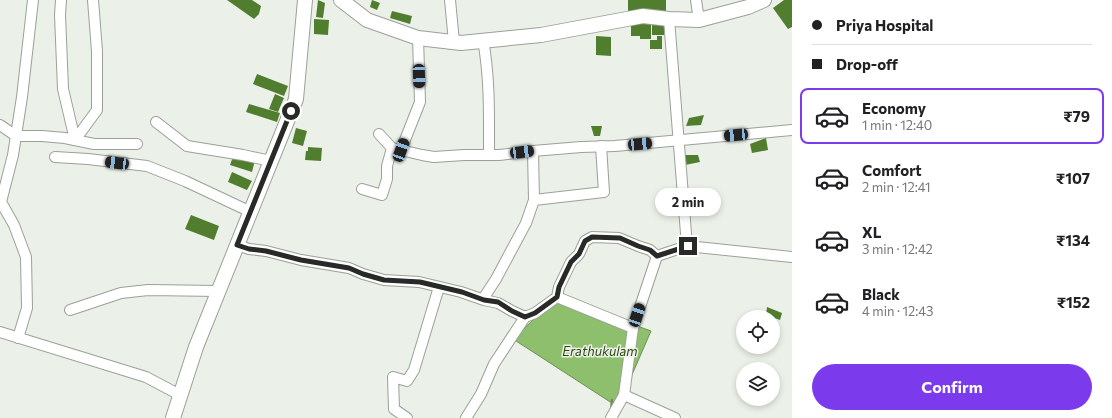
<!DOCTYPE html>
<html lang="en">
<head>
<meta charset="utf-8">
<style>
  body { margin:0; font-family:Commissioner,sans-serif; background:#f6f6f6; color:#202124; height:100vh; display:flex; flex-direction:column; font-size:15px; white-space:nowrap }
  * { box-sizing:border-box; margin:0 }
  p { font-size:13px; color:#757577 }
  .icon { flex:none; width:22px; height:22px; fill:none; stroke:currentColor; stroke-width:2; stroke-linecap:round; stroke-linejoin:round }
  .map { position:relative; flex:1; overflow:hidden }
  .details { display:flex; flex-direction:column; background:#fff; width:320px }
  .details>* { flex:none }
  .guide { display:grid; align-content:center; height:88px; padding:0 20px; background:#fff }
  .tools { position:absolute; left:736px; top:310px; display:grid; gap:8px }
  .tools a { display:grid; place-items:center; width:44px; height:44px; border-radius:50%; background:#fff; box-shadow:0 2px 6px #0003; font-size:20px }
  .end { position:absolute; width:18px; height:18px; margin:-9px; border:5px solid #282a27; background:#fff; box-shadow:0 0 0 2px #fff }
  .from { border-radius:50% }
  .bubble { position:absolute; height:28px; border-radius:14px; background:#fff; box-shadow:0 2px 6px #0003; font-size:13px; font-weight:700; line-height:28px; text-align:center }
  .car { position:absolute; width:12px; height:24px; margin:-12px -6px; border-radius:5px; box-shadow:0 0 3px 1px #0007; background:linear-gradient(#222 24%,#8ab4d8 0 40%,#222 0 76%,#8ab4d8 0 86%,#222 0) }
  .guide b { display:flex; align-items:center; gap:14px; height:38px; font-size:15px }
  .guide b+b { border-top:1px solid #e0e0e0 }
  .guide i { width:10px; height:10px; background:#202124 }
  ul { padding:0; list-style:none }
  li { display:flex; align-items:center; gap:12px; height:56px; margin:0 8px 6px; padding:0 12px; border:2px solid transparent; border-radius:8px }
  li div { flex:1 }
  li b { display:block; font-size:15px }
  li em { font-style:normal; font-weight:700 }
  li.on { border-color:#7c3aed }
  li>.icon { width:36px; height:36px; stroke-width:1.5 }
  .cta { display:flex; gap:8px; margin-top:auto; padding:8px 20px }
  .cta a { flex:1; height:46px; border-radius:24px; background:#7c3aed; color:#fff; font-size:16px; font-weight:700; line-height:46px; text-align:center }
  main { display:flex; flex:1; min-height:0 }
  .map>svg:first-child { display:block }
  .water { fill:#8ebf6d; stroke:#6f9258 }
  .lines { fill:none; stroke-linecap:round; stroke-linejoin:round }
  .stream { stroke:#6f9258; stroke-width:2.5 }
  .building { fill:#517e2e }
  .street-casing { stroke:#9ba098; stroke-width:12 }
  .secondary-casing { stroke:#9ba098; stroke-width:16 }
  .street { stroke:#fff; stroke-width:10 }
  .secondary { stroke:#fff; stroke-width:14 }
  .route { stroke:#282a27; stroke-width:5 }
  .labels { text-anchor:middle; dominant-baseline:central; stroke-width:3; stroke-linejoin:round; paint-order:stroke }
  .water-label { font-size:13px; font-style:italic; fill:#2b4910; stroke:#ebf1e8 }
</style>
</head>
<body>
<main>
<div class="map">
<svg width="792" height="418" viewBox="0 0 792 418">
  <rect width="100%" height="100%" fill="#ebf1e8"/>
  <path class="water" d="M 557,297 L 651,331 L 618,407 L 513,339 Z"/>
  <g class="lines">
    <path class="stream" d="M 611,411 L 612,400"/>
  </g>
  <g class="building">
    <path d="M 227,0 L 252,0 L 261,6 L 259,14 L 254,19 Z"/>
    <path d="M 318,0 L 325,3 L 323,18 L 316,17 Z"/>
    <path d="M 372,0 L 380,3 L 377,10 L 370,7 Z"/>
    <rect x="628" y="0" width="38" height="13"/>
    <path d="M 784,0 L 792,0 L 792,27 L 788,29 L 773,8 Z"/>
    <path d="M 392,11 L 412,16 L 410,24 L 390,18 Z"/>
    <path d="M 314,19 L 329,20 L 328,35 L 314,34 Z"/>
    <rect x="631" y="19" width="9" height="17"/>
    <rect x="640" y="23" width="11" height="16"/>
    <rect x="652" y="24" width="12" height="11"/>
    <path d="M 596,36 L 611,37 L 611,56 L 596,55 Z"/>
    <path d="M 657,36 L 662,36 L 662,49 L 650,49 L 650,40 L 657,40 Z"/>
    <path d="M 257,74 L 288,86 L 284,96 L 253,84 Z"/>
    <path d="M 275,94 L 284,98 L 278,112 L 269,109 Z"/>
    <path d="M 249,104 L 280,113 L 277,122 L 246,112 Z"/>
    <path d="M 704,115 L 701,125 L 686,126 L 689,118 Z"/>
    <path d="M 591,126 L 602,126 L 600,136 L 594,136 Z"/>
    <path d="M 296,128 L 307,131 L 303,146 L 292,143 Z"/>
    <path d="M 766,138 L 768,150 L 752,153 L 750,144 Z"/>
    <path d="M 308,147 L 322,148 L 321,161 L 305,160 L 306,151 L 308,151 Z"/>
    <path d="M 234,154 L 255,160 L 252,172 L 230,165 Z"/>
    <path d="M 685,155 L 698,155 L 700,162 L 685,165 Z"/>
    <path d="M 232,172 L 252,181 L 247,190 L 228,182 Z"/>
    <path d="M 191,215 L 219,226 L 214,240 L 185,229 Z"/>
    <path d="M 767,307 L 782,313 L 780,320 L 766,315 Z"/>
  </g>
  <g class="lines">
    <defs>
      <g id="street">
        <path d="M 61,0 L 60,15 L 63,89 L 75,140"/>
        <path d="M 450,0 L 454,42"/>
        <path d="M 696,0 L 699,20"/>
        <path d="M 669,19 L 687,246"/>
        <path d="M 483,40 C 490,78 489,116 489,155"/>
        <path d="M 156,122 L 187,146 L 243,155 L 271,161"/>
        <path d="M 0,125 L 16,136 L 42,136 L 65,138 L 94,144 L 137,144"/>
        <path d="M 379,134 L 392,148"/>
        <path d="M 75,140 L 97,110 L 97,51 L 93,0"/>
        <path d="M 401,150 L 420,102 L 418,38"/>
        <path d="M 55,157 L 88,159 L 147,166 L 185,181 L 251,212"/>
        <path d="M 362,189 L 382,195 L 387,179 L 387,166 L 392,148 L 422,155 L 434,157 L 464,155 L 499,155 L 533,151"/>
        <path d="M 534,200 L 604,192 L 601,146"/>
        <path d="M 237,245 L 249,249 L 266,251 L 301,260 L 349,268 L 363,274 L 384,280 L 419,282 L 461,292 L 484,300 L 498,303 L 512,311 L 525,317 L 535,313 L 557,297 L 559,287 L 571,262 L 579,254 L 585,241 L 592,237 L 619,238 L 638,246 L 650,250 L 657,256"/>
        <path d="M 557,297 L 633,328"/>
        <path d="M 483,299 L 496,279 L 526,223 L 534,200 L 533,151 L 581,147 L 615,146 L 792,130"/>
        <path d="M 70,310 L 121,293 L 148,290 L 219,291"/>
        <path d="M 0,332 L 146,377 L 180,395"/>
        <path d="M 18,338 L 27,308 L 26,257 L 14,225 L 1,202 L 13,155 L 22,97 L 33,0"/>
        <path d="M 624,395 L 633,328 L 657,256 L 687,246 L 792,257"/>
        <path d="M 407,418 L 394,409 L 393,377 L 407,381 L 414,370 L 439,287"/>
        <path d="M 466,418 L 481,394 L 494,364 L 525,317"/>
        <path d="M 611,418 L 624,395 L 675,418"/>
      </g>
      <g id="secondary">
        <path d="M 341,0 L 367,20 L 418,38 L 461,43 L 541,35 L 643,16 L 669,19 L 699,20 L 748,7 L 764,0"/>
        <path d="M 173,418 L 196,347 L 296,99 L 305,0"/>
      </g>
    </defs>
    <use href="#street" class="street-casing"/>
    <use href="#secondary" class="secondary-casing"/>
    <use href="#street" class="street"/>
    <use href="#secondary" class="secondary"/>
  </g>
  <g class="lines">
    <path class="route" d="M 291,111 L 237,245 L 249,249 L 266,251 L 301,260 L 349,268 L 363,274 L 384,280 L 420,282 L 462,292 L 484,300 L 498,302 L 512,311 L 525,317 L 535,313 L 557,297 L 559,287 L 571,262 L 579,254 L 585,241 L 592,237 L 620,238 L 638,246 L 650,250 L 657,256 L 688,246"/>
  </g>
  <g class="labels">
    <g class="water-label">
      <text x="600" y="351">Erathukulam</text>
    </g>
  </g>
</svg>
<div class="tools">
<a><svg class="icon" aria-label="locate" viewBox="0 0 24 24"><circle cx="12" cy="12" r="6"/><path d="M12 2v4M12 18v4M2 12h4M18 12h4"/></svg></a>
<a><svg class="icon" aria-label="layers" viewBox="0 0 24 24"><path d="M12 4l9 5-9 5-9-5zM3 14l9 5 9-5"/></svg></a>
</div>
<i class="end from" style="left:291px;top:111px"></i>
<i class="end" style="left:688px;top:246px"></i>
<div class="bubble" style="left:655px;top:188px;width:66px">2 min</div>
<i class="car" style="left:419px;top:76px;rotate:178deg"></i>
<i class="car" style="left:736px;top:135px;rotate:265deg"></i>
<i class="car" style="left:640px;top:144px;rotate:85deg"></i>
<i class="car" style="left:401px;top:150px;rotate:20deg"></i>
<i class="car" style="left:522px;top:152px;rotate:83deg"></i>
<i class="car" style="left:117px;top:163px;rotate:277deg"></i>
<i class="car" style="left:637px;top:315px;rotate:18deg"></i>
</div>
<section class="details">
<div class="guide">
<b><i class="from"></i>Priya Hospital</b>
<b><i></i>Drop-off</b>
</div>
<ul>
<li class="on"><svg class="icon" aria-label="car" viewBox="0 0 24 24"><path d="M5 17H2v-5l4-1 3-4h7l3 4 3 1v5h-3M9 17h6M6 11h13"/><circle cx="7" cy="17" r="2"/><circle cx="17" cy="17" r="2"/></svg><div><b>Economy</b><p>1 min · 12:40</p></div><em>₹79</em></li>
<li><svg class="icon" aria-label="car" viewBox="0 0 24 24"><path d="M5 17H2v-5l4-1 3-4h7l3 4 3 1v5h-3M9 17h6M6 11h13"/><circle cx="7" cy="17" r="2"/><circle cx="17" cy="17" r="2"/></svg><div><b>Comfort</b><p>2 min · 12:41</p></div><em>₹107</em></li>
<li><svg class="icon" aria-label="car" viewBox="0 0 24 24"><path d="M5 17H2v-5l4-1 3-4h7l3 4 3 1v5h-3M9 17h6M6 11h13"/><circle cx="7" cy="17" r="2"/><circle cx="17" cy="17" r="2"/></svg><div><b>XL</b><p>3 min · 12:42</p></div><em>₹134</em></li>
<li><svg class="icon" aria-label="car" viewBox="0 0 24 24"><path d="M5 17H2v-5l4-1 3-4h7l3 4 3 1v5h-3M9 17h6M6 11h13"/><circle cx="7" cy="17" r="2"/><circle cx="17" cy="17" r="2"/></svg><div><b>Black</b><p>4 min · 12:43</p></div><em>₹152</em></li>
</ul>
<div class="cta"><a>Confirm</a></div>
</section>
</main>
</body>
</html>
